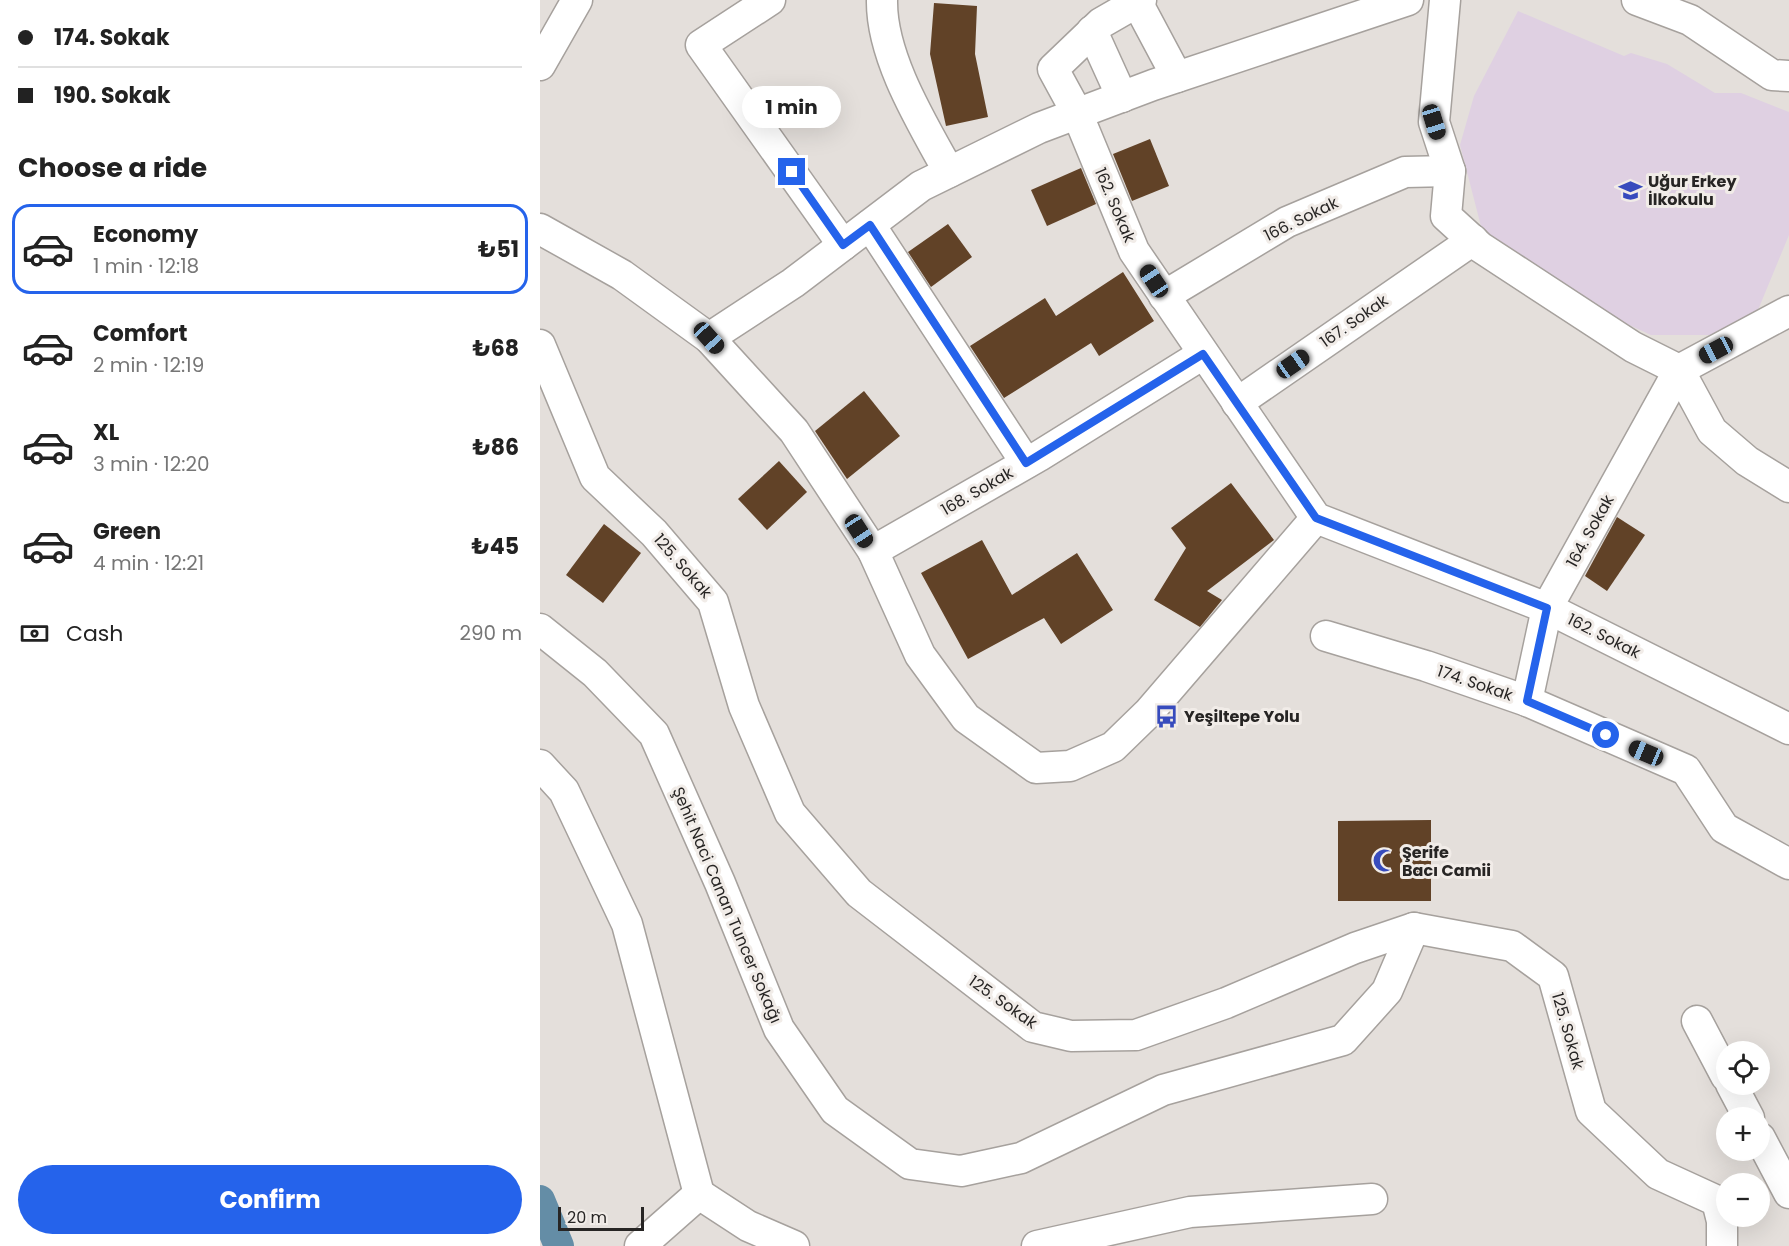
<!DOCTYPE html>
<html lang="en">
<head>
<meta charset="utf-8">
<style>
  body { margin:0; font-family:Poppins,sans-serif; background:#f6f6f6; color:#222; height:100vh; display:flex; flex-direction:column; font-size:22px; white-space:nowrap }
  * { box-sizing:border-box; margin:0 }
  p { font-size:20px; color:#767676 }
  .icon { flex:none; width:33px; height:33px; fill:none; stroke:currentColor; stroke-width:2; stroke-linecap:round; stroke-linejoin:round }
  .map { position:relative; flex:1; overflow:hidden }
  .panel { display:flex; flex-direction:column; background:#fff; width:540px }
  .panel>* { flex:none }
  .top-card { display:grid; align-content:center; height:132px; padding:0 18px; background:#fff }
  .buttons { position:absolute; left:1176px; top:1041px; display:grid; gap:12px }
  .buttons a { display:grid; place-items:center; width:54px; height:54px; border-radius:50%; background:#fff; box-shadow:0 6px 24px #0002; font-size:30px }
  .scale { position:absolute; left:18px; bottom:15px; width:86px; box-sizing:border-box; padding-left:6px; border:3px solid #272524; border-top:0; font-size:16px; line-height:21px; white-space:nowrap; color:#272524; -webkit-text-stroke:4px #f1ece8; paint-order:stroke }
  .end { position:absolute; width:27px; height:27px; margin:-14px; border:8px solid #2563eb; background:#fff; box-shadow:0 0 0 3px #fff }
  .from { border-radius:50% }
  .bubble { position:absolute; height:42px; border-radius:21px; background:#fff; box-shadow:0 6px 24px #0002; font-size:20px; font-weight:700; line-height:42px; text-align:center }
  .car { position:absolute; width:18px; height:36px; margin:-18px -9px; border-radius:8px; box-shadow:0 0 4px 2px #0007; background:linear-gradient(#222 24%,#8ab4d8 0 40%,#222 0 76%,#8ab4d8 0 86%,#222 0) }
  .top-card b { display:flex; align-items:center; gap:21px; height:57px; font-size:22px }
  .top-card b+b { border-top:2px solid #e0e0e0 }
  .top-card i { width:15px; height:15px; background:#222 }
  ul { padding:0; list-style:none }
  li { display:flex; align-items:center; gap:18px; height:90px; margin:0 12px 9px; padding:0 6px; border:3px solid transparent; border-radius:18px }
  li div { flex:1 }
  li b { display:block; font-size:22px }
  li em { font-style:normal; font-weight:700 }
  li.current { border-color:#2563eb }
  li>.icon { width:54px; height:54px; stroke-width:1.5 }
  h2 { padding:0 18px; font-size:27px; line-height:72px }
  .pay { display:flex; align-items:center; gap:15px; height:66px; padding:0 18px; font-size:22px }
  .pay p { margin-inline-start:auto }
  .action { display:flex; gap:12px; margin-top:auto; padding:12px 18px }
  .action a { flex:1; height:69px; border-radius:36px; background:#2563eb; color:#fff; font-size:24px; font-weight:700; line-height:69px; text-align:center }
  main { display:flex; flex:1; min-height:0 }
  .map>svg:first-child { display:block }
  .education { fill:#dfd0e2 }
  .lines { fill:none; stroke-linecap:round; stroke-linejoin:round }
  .canal { stroke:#648da6; stroke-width:30 }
  .building { fill:#614227 }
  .street-casing { stroke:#a6a19d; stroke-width:33 }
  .street { stroke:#fff; stroke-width:30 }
  .route { stroke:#2563eb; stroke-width:8 }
  .labels { text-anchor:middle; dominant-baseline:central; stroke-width:6; stroke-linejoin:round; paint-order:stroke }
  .poi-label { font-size:16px; font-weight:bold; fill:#272524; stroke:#f1ece8; text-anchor:start }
  .street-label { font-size:16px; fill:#272524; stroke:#f1ece8 }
</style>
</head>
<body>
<main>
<section class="panel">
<div class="top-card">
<b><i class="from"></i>174. Sokak</b>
<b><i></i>190. Sokak</b>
</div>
<h2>Choose a ride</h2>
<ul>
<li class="current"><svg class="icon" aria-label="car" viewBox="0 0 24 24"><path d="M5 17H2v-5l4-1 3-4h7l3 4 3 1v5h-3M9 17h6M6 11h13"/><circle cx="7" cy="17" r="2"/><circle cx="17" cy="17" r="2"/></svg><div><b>Economy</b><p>1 min · 12:18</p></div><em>₺51</em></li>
<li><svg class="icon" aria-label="car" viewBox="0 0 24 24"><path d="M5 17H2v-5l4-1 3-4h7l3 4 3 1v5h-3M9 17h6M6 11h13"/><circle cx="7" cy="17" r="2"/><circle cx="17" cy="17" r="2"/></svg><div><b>Comfort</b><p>2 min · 12:19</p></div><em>₺68</em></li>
<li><svg class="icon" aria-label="car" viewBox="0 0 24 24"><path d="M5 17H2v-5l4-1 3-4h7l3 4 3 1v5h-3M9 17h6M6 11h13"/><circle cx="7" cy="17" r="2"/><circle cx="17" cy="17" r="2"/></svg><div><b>XL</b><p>3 min · 12:20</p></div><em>₺86</em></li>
<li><svg class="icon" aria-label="car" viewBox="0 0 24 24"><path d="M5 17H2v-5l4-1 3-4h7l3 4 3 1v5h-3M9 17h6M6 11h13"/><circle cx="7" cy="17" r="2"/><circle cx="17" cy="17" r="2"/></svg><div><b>Green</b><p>4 min · 12:21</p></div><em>₺45</em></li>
</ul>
<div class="pay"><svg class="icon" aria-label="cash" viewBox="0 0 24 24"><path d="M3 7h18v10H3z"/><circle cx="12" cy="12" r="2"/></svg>Cash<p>290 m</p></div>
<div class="action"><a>Confirm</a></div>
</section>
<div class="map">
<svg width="1249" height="1246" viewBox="0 0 1249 1246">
  <rect width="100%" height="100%" fill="#e4dfdb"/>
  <path class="education" d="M 978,11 L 1084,56 L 1091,53 L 1127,64 L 1175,93 L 1201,93 L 1249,112 L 1249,235 L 1218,310 L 1190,335 L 1111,335 L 1026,296 L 943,234 L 920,145 L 934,96 Z"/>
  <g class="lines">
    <path class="canal" d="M 0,1200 L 19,1246"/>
  </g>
  <g class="building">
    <path d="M 394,3 L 437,6 L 435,54 L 448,117 L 406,126 L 390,54 Z"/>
    <path d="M 610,139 L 629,186 L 592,201 L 573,154 Z"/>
    <path d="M 541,168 L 556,204 L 507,226 L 491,190 Z"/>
    <path d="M 408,224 L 432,257 L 391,287 L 368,252 Z"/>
    <path d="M 583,272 L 614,321 L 559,356 L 551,343 L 464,398 L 430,346 L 505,298 L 516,316 Z"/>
    <path d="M 324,391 L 360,436 L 307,479 L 275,431 Z"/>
    <path d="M 239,461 L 267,492 L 227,530 L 198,499 Z"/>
    <path d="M 691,483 L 734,540 L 667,591 L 682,600 L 660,627 L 614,600 L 646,548 L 631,528 Z"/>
    <path d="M 1077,517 L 1105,535 L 1067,591 L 1045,576 Z"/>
    <path d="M 64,524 L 101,553 L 63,603 L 26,575 Z"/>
    <path d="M 442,540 L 472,595 L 537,553 L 573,610 L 521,644 L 504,618 L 428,659 L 381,573 Z"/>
    <path d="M 891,820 L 891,901 L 798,901 L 798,821 Z"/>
  </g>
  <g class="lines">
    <defs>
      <g id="street">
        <path d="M 230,0 L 161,45 L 303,245"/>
        <path d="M 342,0 C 341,57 382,123 409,172"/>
        <path d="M 601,0 L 561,23 L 513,69 L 537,113 L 594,251 L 776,518 L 1007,608 L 1249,729"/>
        <path d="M 905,0 L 894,122 L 910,171 L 906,216 L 940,247 L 1093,347 L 1139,370 L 1249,311"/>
        <path d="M 1097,0 L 1150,20 L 1232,75 L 1249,76"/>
        <path d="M 597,2 L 637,77"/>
        <path d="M 552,31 L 582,97"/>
        <path d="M 0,65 L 37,0"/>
        <path d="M 330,225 L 486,463"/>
        <path d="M 0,229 L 82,275 L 169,338 L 254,431 L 333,551 L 380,655 L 426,718 L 496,768 L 530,766 L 573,747 L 609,712 L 776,518"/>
        <path d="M 624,296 L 747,222 L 865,172 L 910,171"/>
        <path d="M 169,338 L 253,283 L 381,186 L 499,128 L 613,85 L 868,0"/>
        <path d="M 0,345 L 55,477 L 114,533 L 173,602 L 204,706 L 250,813 L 319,893 L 493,1027 L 531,1036 L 596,1035 L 686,1003 L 815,948 L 874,928 L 972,946 L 1013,976 L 1051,1111 L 1118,1174 L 1177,1201 L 1182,1221 L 1182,1246"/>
        <path d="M 1139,370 L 1172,431 L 1207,461 L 1249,487"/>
        <path d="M 697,403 L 933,240"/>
        <path d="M 333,551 L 499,456 L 663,354"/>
        <path d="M 0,629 L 55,673 L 114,734 L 180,883 L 239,1029 L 295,1110 L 370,1164 L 421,1171 L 481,1158 L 623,1090 L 803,1040 L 847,991 L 874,928"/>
        <path d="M 786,636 L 886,666 L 987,701 L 1146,770 L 1184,828 L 1249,864"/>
        <path d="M 987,701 L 1007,608 L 1139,370"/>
        <path d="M 0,765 L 24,791 L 87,924 L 159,1194"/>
        <path d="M 1157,1021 L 1186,1076"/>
        <path d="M 1191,1084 L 1209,1118"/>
        <path d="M 1220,1138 L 1249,1193"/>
        <path d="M 159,1194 L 208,1226 L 254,1246"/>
        <path d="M 100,1246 L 159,1194"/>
        <path d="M 497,1246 L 650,1212 L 832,1199"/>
      </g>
    </defs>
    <use href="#street" class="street-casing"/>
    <use href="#street" class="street"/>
  </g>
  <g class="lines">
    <path class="route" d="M 252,172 L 303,245 L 330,225 L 486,463 L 663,354 L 776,518 L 1007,608 L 987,701 L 1066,735"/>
  </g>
  <defs>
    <symbol id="school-bare" viewBox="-9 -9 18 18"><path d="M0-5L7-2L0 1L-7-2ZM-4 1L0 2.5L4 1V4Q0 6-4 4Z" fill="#374bbd" stroke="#f1ece8" stroke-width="2.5" paint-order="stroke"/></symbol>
    <symbol id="bus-bare" viewBox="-9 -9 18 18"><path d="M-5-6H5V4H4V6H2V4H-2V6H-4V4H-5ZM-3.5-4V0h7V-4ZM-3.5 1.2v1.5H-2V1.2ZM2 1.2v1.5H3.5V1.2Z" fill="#374bbd" stroke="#f1ece8" stroke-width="2.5" paint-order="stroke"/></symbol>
    <symbol id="mosque-bare" viewBox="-9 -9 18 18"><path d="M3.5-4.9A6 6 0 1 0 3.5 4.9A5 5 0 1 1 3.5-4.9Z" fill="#374bbd" stroke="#f1ece8" stroke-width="2.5" paint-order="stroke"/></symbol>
  </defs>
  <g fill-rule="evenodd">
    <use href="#school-bare" x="1074" y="174" width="33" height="33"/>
    <use href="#bus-bare" x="610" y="700" width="33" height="33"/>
    <use href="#mosque-bare" x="828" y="844" width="33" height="33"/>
  </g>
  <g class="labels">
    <g class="poi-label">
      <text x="1108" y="181">Uğur Erkey<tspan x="1108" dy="18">İlkokulu</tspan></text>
      <text x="644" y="716">Yeşiltepe Yolu</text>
      <text x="862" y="852">Şerife<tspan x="862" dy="18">Bacı Camii</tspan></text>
    </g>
    <g class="street-label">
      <text transform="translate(575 205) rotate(67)">162. Sokak</text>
      <text transform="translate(761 219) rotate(-26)">166. Sokak</text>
      <text transform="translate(814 321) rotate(-35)">167. Sokak</text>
      <text transform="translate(437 491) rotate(-30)">168. Sokak</text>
      <text transform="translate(1050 531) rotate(-61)">164. Sokak</text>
      <text transform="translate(143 566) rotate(49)">125. Sokak</text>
      <text transform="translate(1064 636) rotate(27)">162. Sokak</text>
      <text transform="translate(935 683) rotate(19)">174. Sokak</text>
      <text transform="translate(187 905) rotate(67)">Şehit Naci Canan Tuncer Sokağı</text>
      <text transform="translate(463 1002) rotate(35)">125. Sokak</text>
      <text transform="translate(1028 1031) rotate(74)">125. Sokak</text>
    </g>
  </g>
</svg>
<div class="buttons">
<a><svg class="icon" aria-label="locate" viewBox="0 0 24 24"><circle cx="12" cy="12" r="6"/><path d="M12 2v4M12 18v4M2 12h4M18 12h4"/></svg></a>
<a>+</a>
<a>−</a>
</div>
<div class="scale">20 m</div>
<i class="end from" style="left:1066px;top:735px"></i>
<i class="end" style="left:252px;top:172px"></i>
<div class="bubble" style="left:202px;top:86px;width:99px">1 min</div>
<i class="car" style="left:894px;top:122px;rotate:163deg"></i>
<i class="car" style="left:614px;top:281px;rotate:326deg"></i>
<i class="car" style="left:169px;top:338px;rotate:138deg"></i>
<i class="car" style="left:1176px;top:350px;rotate:242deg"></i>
<i class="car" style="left:753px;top:364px;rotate:55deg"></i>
<i class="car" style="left:319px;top:531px;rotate:147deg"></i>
<i class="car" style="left:1106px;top:753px;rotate:293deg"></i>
</div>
</main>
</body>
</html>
